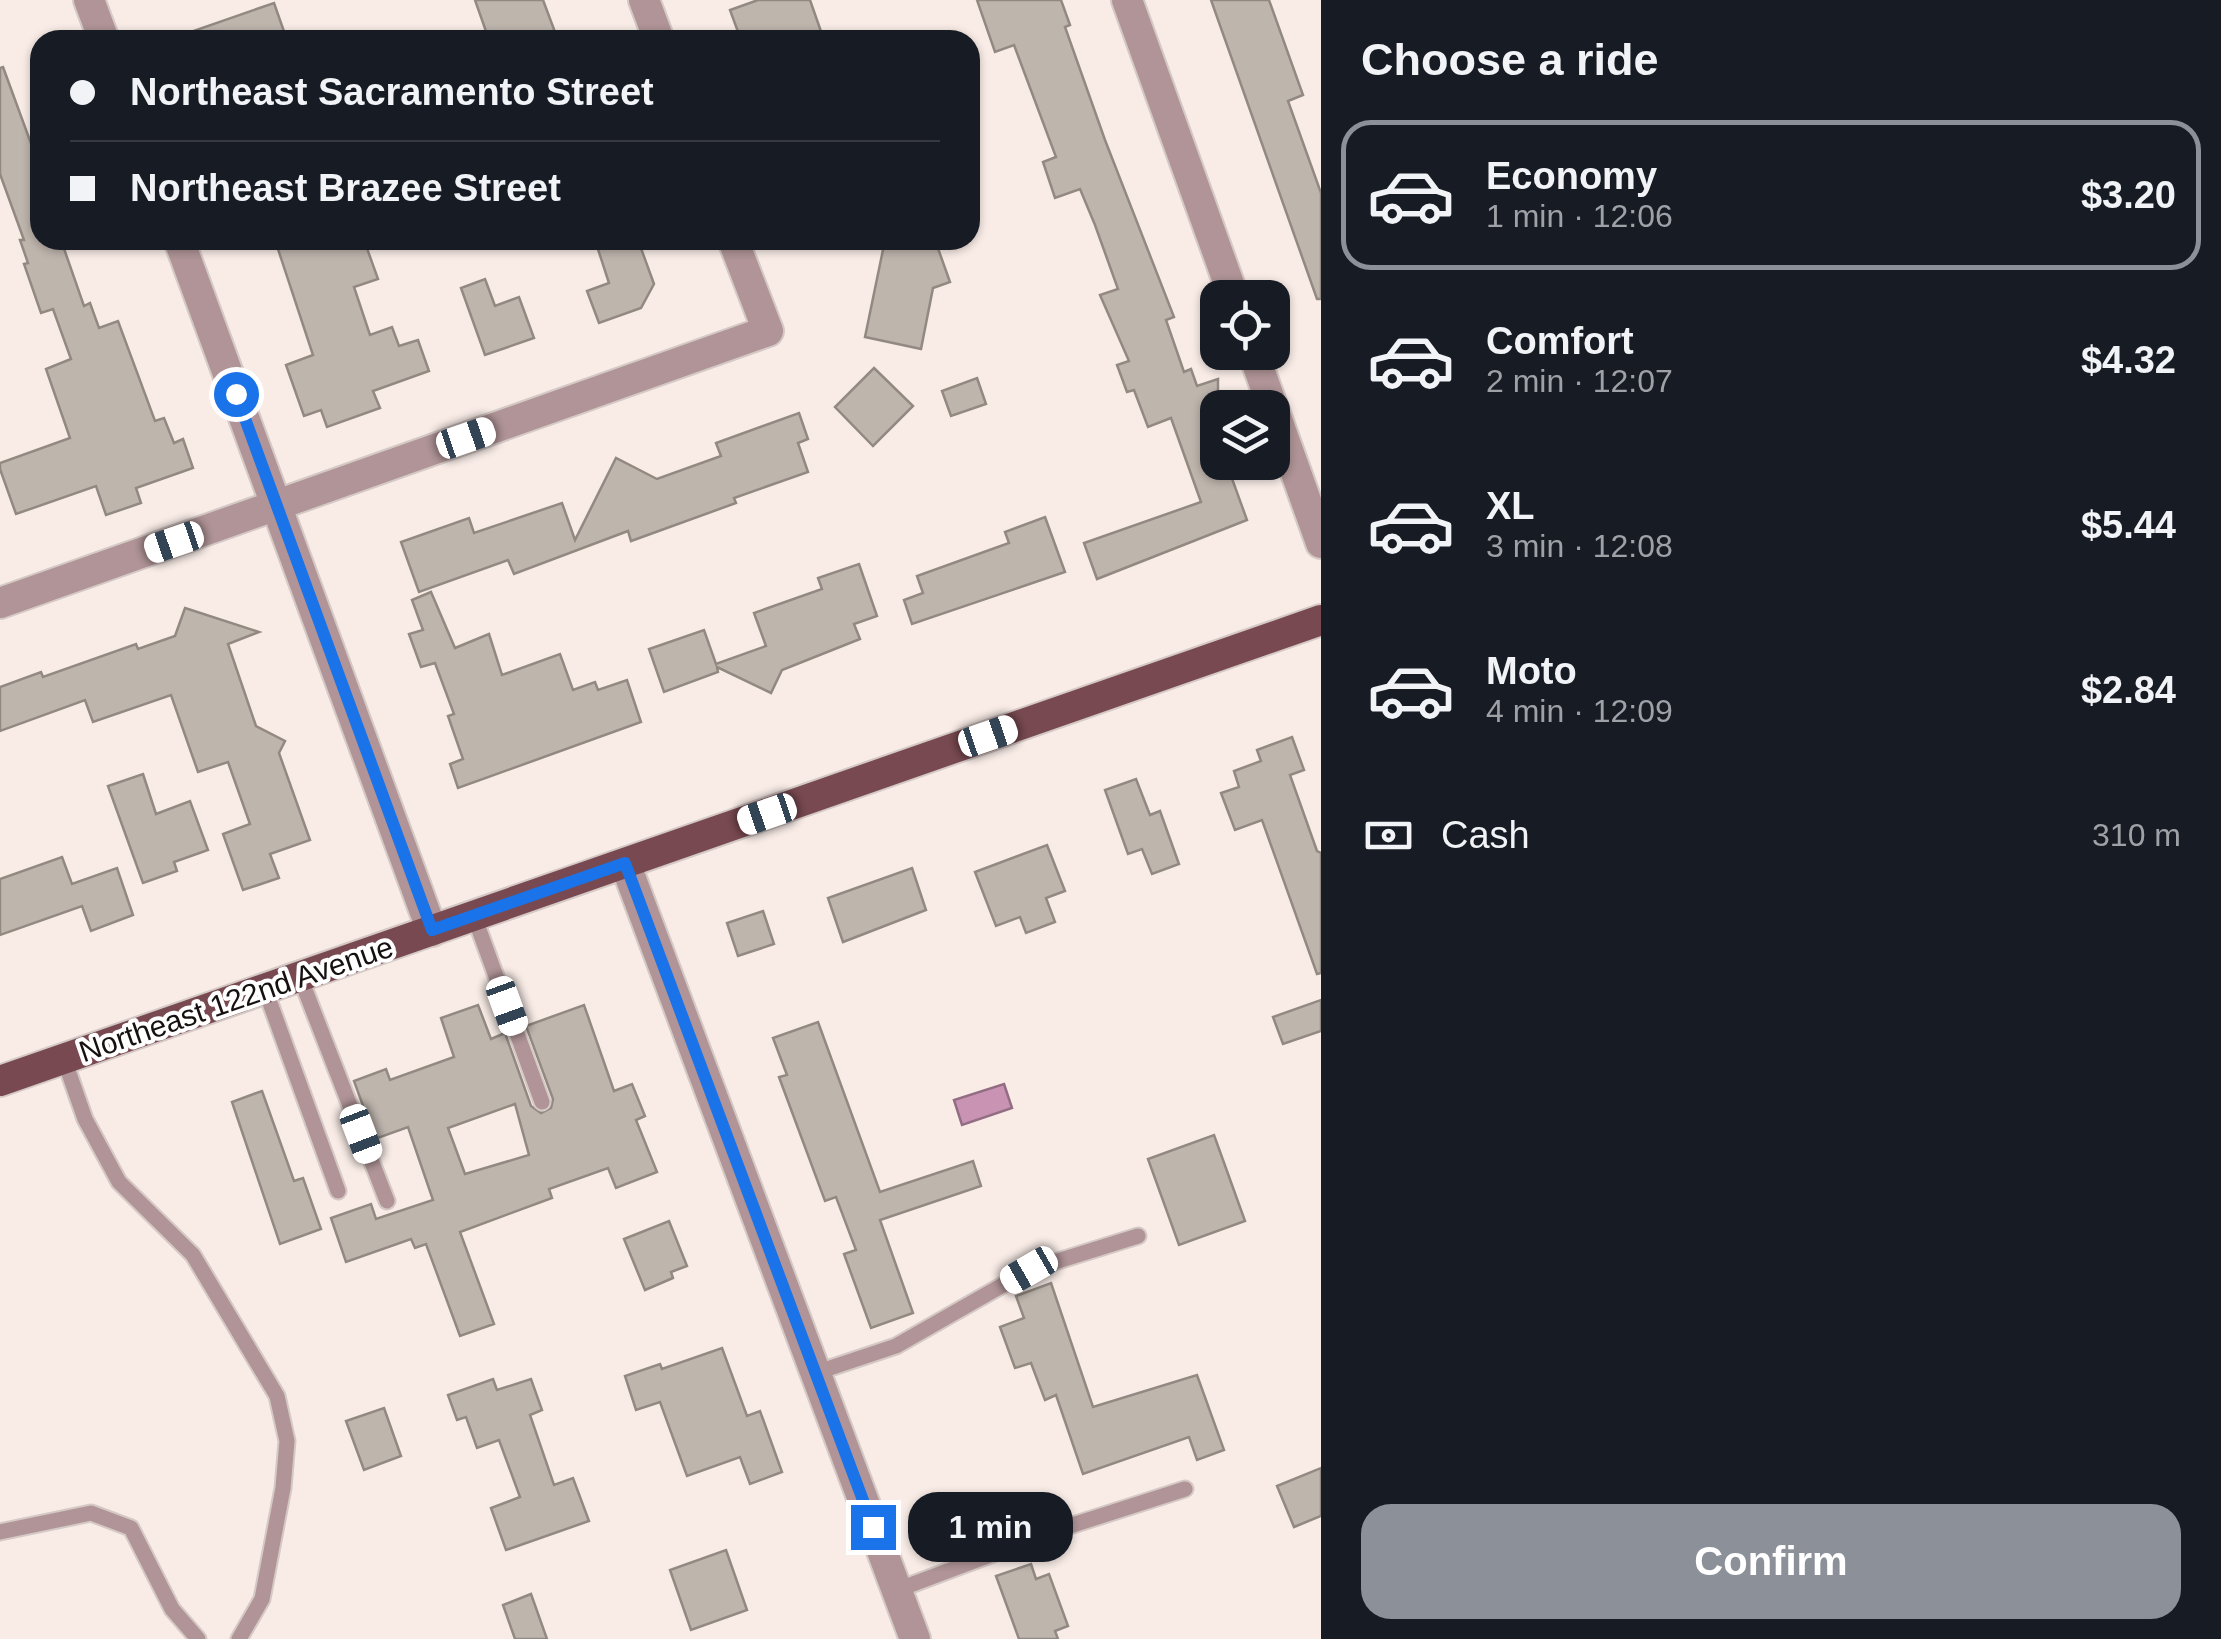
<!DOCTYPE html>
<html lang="en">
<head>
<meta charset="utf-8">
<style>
  body { margin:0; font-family:Helvetica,sans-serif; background:#20242c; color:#f1f3f6; height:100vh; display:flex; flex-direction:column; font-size:38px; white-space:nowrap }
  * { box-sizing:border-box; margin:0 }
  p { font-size:32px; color:#9ea1a6 }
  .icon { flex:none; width:55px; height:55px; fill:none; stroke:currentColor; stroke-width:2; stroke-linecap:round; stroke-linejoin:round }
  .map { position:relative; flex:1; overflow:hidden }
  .sheet { display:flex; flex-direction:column; background:#171b24; width:900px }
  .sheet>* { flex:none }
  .banner { position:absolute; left:30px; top:30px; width:950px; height:220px; border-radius:30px; box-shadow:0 2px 8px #0004; display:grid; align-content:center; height:220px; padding:0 40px; background:#171b24 }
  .fabs { position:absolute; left:1200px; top:280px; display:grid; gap:20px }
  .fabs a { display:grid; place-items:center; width:90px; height:90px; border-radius:20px; background:#171b24; box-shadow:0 2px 8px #0004; font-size:50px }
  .end { position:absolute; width:45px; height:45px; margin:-22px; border:12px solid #1a73e8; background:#fff; box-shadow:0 0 0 5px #fff }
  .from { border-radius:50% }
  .bubble { position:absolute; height:70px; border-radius:30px; background:#171b24; box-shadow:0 2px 8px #0004; font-size:32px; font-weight:600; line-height:70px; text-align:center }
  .car { position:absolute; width:30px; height:60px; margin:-30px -15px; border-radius:12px; box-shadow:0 0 8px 2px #0007; background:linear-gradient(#fff 24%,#345 0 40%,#fff 0 76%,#345 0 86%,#fff 0) }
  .banner b { display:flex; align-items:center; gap:35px; height:95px; font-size:38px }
  .banner b+b { border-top:2px solid #363941 }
  .banner i { width:25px; height:25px; background:#f1f3f6 }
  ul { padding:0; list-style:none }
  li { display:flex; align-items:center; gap:30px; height:150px; margin:0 20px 15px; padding:0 20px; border:5px solid transparent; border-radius:30px }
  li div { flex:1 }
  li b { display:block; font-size:38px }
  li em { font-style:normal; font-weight:600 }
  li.active { border-color:#8c9099 }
  li>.icon { width:90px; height:90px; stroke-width:1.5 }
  h2 { padding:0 40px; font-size:45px; line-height:120px }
  .pay { display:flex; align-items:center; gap:25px; height:110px; padding:0 40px; font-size:38px }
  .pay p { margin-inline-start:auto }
  .button { display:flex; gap:20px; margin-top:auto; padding:20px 40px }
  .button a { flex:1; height:115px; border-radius:30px; background:#8c9099; color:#fff; font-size:40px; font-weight:600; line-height:115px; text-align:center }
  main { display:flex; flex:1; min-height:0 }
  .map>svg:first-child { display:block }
  .water { fill:#c994b4; stroke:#936d83; stroke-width:2.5 }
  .building { fill:#beb5ad; stroke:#928a82; stroke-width:2.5; fill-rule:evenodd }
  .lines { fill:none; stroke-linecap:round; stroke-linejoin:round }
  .lane-casing { stroke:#d5c9c5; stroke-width:19 }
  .street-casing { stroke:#d5c9c5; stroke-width:34 }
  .primary-casing { stroke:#d5c9c5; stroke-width:34 }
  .lane { stroke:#b09497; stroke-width:15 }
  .street { stroke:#b09497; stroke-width:30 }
  .primary { stroke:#784950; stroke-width:30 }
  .route { stroke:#1a73e8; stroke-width:12 }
  .labels { text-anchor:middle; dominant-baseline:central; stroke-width:8; stroke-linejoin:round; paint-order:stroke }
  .street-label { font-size:30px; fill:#161110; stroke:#fff }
</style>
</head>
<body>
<main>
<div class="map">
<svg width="1321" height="1639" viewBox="0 0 1321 1639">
  <rect width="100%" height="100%" fill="#f9ece7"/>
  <path class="water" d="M 1004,1084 L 1012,1108 L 962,1125 L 954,1100 Z"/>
  <g class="building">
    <path d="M 475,0 L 543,0 L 558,40 L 489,40 Z"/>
    <path d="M 758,0 L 810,0 L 824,40 L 741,40 L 730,10 Z"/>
    <path d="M 977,0 L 1061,0 L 1070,25 L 1065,27 L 1105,140 L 1174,317 L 1166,320 L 1184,372 L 1191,369 L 1197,386 L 1218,379 L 1218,462 L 1226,462 L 1247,520 L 1097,579 L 1084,543 L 1201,502 L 1171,418 L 1148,427 L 1134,390 L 1127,392 L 1117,365 L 1129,361 L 1100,295 L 1118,289 L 1095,225 L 1080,189 L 1055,198 L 1043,162 L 1056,157 L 1014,45 L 995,52 Z"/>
    <path d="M 1211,0 L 1269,0 L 1303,95 L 1288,101 L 1321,193 L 1321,299 L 1317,299 Z"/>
    <path d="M 274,3 L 287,40 L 180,40 L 179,36 Z"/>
    <path d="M 3,67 L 40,168 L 40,240 L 61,240 L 84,306 L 90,303 L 99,328 L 118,321 L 155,421 L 164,418 L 174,443 L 183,439 L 193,468 L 136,488 L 141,503 L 106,515 L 96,486 L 16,514 L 0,469 L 0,463 L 70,438 L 46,369 L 71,359 L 53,309 L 41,313 L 24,264 L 28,263 L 20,240 L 24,240 L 0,174 L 0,68 Z"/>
    <path d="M 275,240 L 364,240 L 378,279 L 354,287 L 370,335 L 392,327 L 399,346 L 418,340 L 429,371 L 373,391 L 380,408 L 327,427 L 321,410 L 304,416 L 286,365 L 313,355 Z"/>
    <path d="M 595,240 L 638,240 L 654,284 L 641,308 L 599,323 L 587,291 L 609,283 Z"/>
    <path d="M 885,240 L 935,240 L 950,282 L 933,288 L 921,349 L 865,337 Z"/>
    <path d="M 485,279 L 495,306 L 519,297 L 534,338 L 485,355 L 461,288 Z"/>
    <path d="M 874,368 L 913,406 L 873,446 L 835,407 Z"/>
    <path d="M 977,378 L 986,404 L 951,416 L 942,391 Z"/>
    <path d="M 799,413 L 808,439 L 798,443 L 808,472 L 734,498 L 736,503 L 631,541 L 628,531 L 514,574 L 508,560 L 419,592 L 401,542 L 469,518 L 474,533 L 562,503 L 575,540 L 616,458 L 657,479 L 721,456 L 716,443 Z"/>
    <path d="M 1045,517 L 1065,572 L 912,624 L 904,600 L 923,593 L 917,576 L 1009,543 L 1005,532 Z"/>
    <path d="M 859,564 L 877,616 L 854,624 L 860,639 L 782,670 L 771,693 L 717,667 L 718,672 L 664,692 L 649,649 L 704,630 L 716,664 L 766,646 L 754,613 L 822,589 L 818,578 Z"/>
    <path d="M 431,592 L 455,648 L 489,634 L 502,675 L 560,654 L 573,690 L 595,682 L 598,690 L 627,680 L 641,722 L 458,788 L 450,764 L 463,759 L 448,716 L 454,714 L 435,663 L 421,667 L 409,634 L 423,630 L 412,600 Z"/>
    <path d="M 185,608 L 259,632 L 228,644 L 256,726 L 285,741 L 279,753 L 310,840 L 270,854 L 279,878 L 243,890 L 223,834 L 250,824 L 228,762 L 198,772 L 171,695 L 93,722 L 85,700 L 0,731 L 0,687 L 41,672 L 43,677 L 136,644 L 138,649 L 175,636 Z"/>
    <path d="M 1292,737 L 1304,770 L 1290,775 L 1317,851 L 1321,853 L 1321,973 L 1317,974 L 1262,820 L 1235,830 L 1221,793 L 1239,787 L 1234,771 L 1261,761 L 1257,750 Z"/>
    <path d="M 143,774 L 156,814 L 190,801 L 208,850 L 174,862 L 177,871 L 143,883 L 108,786 Z"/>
    <path d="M 1136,779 L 1150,815 L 1160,811 L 1179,864 L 1152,874 L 1142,849 L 1128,854 L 1105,790 Z"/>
    <path d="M 1047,845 L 1065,891 L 1046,898 L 1055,922 L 1026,933 L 1020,917 L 996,926 L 975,872 Z"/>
    <path d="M 62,857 L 72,884 L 117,868 L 133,915 L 91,931 L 82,906 L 0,935 L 0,879 Z"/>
    <path d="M 912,868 L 926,910 L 843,942 L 828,898 Z"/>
    <path d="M 763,911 L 774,944 L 738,956 L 727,923 Z"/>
    <path d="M 1321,1000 L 1321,1031 L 1283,1044 L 1273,1017 Z"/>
    <path d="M 478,1005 L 491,1039 L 505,1033 L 531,1106 L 541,1113 L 551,1108 L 553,1099 L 526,1026 L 584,1005 L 614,1091 L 632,1084 L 645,1116 L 636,1120 L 657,1172 L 616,1188 L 608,1168 L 549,1189 L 552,1198 L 460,1232 L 494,1324 L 460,1336 L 426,1244 L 415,1248 L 411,1239 L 346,1262 L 331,1218 L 371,1204 L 376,1219 L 433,1200 L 408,1127 L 375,1139 L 354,1081 L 386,1069 L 390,1080 L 454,1057 L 441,1018 ZM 515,1104 L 529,1155 L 465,1174 L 448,1128 Z"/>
    <path d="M 818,1022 L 880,1192 L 973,1161 L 981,1186 L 880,1220 L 913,1313 L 871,1328 L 844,1254 L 856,1250 L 836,1197 L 825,1201 L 779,1077 L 787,1075 L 773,1038 Z"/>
    <path d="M 262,1091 L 294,1181 L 303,1178 L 321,1229 L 280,1244 L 232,1102 Z"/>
    <path d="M 1214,1135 L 1245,1221 L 1179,1245 L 1148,1159 Z"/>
    <path d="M 669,1221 L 687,1266 L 671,1272 L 673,1278 L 645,1290 L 624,1239 Z"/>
    <path d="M 1051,1283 L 1093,1407 L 1197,1375 L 1224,1450 L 1197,1460 L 1189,1437 L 1083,1474 L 1056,1395 L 1045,1400 L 1031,1363 L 1015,1368 L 1000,1327 L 1024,1318 L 1016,1296 Z"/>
    <path d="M 722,1348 L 747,1416 L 760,1411 L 782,1472 L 750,1484 L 740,1457 L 687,1476 L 660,1402 L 636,1410 L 625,1376 L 660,1364 L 662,1369 Z"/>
    <path d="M 493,1379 L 497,1390 L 531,1379 L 542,1410 L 530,1415 L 554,1485 L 573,1478 L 589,1521 L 506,1550 L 491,1508 L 520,1497 L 499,1440 L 477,1448 L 466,1417 L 457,1420 L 448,1395 Z"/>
    <path d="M 384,1408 L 401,1456 L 364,1470 L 346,1421 Z"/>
    <path d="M 1321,1468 L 1321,1516 L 1294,1527 L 1277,1486 Z"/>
    <path d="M 726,1550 L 747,1610 L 691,1630 L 670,1570 Z"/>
    <path d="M 1031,1564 L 1036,1579 L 1049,1574 L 1068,1626 L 1055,1631 L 1058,1639 L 1019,1639 L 996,1576 Z"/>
    <path d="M 531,1594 L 547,1639 L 515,1639 L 503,1605 Z"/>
  </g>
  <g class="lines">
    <defs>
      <g id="lane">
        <path d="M 474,916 L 542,1102"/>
        <path d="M 300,977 L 387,1201"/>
        <path d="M 265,989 L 338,1191"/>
        <path d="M 64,1059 L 85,1119 L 119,1182 L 193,1255 L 277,1396 L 287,1441 L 283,1488 L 262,1599 L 239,1639"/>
        <path d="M 815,1373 L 896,1346 L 1029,1270 L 1138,1236"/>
        <path d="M 0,1532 L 91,1513 L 131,1528 L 172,1609 L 198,1639"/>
        <path d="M 897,1590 L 1054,1531 L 1185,1489"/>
      </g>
      <g id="street">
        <path d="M 89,0 L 104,40"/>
        <path d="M 644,0 L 659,40"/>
        <path d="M 1127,0 L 1234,298"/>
        <path d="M 179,240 L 432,931"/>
        <path d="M 1253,352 L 1321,543"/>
        <path d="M 0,603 L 768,331 L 733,240"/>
        <path d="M 625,863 L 915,1639"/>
      </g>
      <path id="primary" d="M 0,1081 L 1321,620"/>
    </defs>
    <use href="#lane" class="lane-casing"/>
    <use href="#street" class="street-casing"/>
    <use href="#primary" class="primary-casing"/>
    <use href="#lane" class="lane"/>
    <use href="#street" class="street"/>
    <use href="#primary" class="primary"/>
  </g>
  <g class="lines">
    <path class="route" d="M 236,394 L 432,930 L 625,863 L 873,1527"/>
  </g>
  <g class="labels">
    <g class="street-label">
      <text transform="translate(236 999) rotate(-19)">Northeast 122nd Avenue</text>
    </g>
  </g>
</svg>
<div class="fabs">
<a><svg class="icon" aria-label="locate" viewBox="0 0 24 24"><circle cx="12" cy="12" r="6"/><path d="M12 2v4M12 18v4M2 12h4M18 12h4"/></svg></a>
<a><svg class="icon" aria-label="layers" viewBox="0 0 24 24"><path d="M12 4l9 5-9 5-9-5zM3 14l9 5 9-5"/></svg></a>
</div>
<i class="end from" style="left:236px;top:394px"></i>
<i class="end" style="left:873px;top:1527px"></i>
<div class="bubble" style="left:908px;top:1492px;width:165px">1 min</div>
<i class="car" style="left:466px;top:438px;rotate:71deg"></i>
<i class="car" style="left:174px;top:542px;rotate:251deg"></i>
<i class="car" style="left:988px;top:736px;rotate:71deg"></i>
<i class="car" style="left:767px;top:814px;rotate:251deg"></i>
<i class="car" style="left:507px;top:1006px;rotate:160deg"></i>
<i class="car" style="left:361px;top:1134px;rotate:159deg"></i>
<i class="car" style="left:1029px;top:1270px;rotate:240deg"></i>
<div class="banner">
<b><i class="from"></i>Northeast Sacramento Street</b>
<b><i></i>Northeast Brazee Street</b>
</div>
</div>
<section class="sheet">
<h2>Choose a ride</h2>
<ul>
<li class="active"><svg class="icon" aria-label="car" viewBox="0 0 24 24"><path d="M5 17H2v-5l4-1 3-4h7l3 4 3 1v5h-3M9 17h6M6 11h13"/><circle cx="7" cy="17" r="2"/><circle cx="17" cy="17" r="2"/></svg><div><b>Economy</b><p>1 min · 12:06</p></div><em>$3.20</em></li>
<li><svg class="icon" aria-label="car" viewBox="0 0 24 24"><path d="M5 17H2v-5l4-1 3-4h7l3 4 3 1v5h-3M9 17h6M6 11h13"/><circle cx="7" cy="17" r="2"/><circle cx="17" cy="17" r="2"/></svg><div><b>Comfort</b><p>2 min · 12:07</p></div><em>$4.32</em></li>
<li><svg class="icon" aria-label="car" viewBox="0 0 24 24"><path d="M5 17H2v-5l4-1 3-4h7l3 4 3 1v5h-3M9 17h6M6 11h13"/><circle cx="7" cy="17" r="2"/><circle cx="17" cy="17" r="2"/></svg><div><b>XL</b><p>3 min · 12:08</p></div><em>$5.44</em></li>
<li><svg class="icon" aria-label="car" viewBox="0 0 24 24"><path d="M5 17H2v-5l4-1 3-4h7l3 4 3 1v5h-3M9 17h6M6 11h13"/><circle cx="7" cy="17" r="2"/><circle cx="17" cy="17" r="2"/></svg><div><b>Moto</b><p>4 min · 12:09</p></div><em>$2.84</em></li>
</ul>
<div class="pay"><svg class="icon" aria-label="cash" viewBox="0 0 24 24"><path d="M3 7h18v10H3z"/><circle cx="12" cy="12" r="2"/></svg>Cash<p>310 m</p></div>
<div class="button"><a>Confirm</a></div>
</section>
</main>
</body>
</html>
